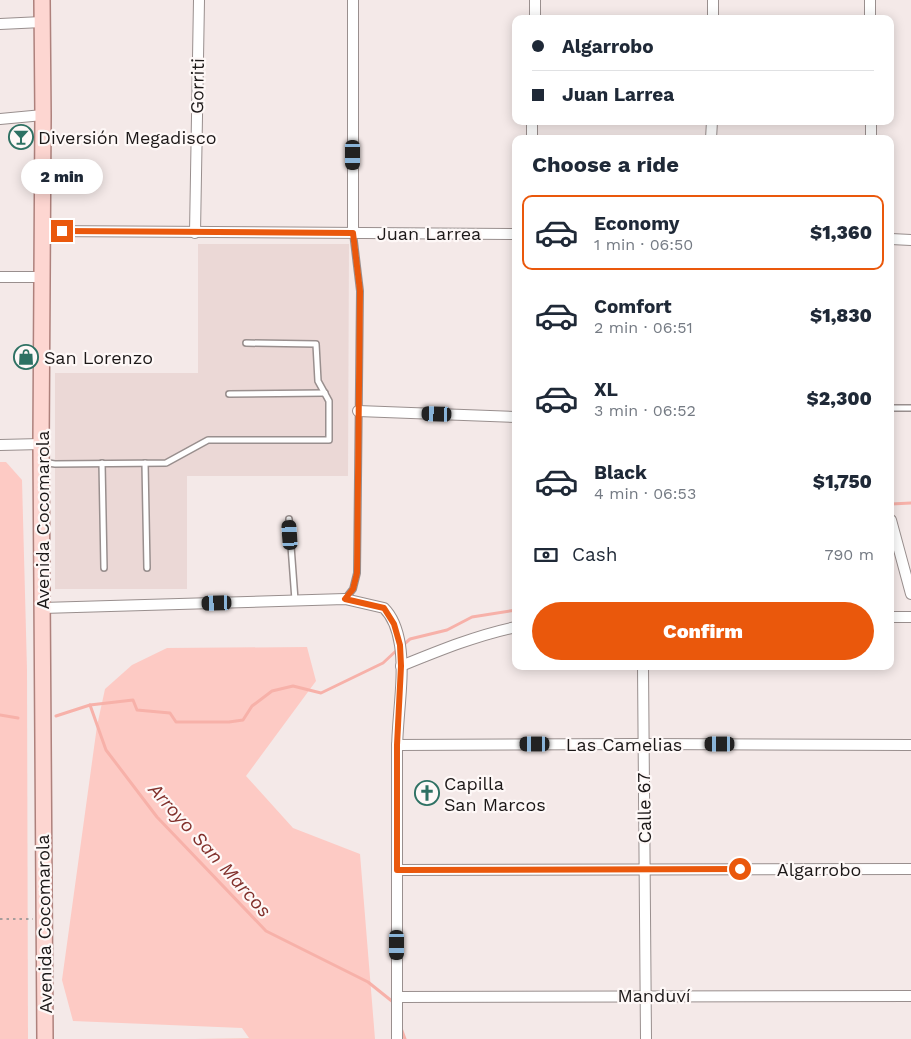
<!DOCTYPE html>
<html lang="en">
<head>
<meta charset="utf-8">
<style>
  body { margin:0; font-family:"Work Sans",sans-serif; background:#f6f6f7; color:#1f2937; height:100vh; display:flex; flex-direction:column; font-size:19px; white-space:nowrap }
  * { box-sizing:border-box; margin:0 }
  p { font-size:16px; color:#747a83 }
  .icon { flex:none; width:28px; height:28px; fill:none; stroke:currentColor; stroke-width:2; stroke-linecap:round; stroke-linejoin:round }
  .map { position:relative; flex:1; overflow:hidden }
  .details { position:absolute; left:512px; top:135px; width:382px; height:535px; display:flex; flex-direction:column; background:#fff; border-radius:10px; box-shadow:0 2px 12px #0003 }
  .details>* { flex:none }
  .top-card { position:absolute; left:512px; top:15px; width:382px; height:110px; border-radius:10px; box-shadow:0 2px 12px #0003; display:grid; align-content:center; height:110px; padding:0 20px; background:#fff }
  .end { position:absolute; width:22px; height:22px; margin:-11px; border:6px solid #ea580c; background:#fff; box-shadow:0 0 0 2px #fff }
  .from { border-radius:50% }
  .bubble { position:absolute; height:35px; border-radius:18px; background:#fff; box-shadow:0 2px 12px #0003; font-size:16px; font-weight:800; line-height:35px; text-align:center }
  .car { position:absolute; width:15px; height:30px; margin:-15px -8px; border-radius:6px; box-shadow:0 0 4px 1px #0007; background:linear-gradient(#222 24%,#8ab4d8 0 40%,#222 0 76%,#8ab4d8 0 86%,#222 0) }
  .top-card b { display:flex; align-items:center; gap:18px; height:48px; font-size:19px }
  .top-card b+b { border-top:1px solid #e0e1e3 }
  .top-card i { width:12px; height:12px; background:#1f2937 }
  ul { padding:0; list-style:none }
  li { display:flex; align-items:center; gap:15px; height:75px; margin:0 10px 8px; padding:0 10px; border:2px solid transparent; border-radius:10px }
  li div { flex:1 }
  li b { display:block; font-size:19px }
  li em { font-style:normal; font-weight:800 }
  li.on { border-color:#ea580c }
  li>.icon { width:45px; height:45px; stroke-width:1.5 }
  h2 { padding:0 20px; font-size:22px; line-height:60px }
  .pay { display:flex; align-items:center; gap:12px; height:55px; padding:0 20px; font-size:19px }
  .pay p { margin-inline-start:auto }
  .cta { display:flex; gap:10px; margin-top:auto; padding:10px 20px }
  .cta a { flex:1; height:58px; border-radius:30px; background:#ea580c; color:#fff; font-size:20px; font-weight:800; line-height:58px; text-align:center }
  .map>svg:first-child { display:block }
  .built { fill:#ebd8d6 }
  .green { fill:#fdcac4 }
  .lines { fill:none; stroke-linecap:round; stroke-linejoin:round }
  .stream { stroke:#f7b1a9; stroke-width:3 }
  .lane-casing { stroke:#998f8e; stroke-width:8 }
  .street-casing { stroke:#998f8e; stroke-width:12 }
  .primary-casing { stroke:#ae817c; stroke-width:18 }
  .path { stroke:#a59d9c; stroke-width:2; stroke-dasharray:2.5 4; stroke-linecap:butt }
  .lane { stroke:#fff; stroke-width:5 }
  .street { stroke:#fff; stroke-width:10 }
  .primary { stroke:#fdd6d1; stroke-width:15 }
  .route { stroke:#ea580c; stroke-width:6 }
  .labels { text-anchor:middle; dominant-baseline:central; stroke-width:4.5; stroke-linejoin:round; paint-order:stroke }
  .street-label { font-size:18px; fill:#1c1818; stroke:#fef8f7 }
  .poi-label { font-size:18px; fill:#1c1818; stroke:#fef8f7; text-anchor:start }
  .water-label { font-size:19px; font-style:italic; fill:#82312c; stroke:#fef8f7 }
</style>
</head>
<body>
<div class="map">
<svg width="911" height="1039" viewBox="0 0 911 1039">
  <rect width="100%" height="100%" fill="#f4e9e8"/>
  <path class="built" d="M 198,244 L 349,244 L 348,476 L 187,476 L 187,589 L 55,589 L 55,373 L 198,373 Z"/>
  <g class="green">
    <path d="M 0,462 L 6,462 L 22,480 L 27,669 L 28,1039 L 0,1039 Z"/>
    <path d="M 307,647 L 316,681 L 246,776 L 293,828 L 360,854 L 375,1039 L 195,1039 L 249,1038 L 242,1028 L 73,1021 L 62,980 L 97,726 L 105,689 L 132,665 L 167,648 Z"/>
  </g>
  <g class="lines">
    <g class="stream">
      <path d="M 891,504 L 911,503"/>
      <path d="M 402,646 L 410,639 L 447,630 L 472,617 L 516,610"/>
      <path d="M 90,705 L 106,750 L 157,817 L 266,931 L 368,982 L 393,1002 L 394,1005"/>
      <path d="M 0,715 L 18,718"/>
      <path d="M 56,716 L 90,705 L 133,700 L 137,710 L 170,713 L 176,722 L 229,722 L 243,720 L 252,706 L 272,691 L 293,686 L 321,693 L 383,663 L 397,650"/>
      <path d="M 401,1028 L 405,1039"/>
    </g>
    <defs>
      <g id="lane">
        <path d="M 229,394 L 325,393"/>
        <path d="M 891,408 L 911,408"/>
        <path d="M 42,462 L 55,464 L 166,463 L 208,440 L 329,440 L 329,401 L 318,381 L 316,344 L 246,343"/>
        <path d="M 102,463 L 104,568"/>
        <path d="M 145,463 L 147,568"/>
        <path d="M 289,519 L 295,600"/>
        <path d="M 345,599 L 353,589 L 357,573 L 360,291 L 353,233"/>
      </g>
      <g id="street">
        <path d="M 353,0 L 353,233"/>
        <path d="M 870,0 L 870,19"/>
        <path d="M 535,19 L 535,0"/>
        <path d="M 713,19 L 713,0"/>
        <path d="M 0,24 L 42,22"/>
        <path d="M 0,119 L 43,115"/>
        <path d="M 871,121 L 871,139"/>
        <path d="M 532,139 L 532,121"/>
        <path d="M 711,139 L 712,121"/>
        <path d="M 43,231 L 516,234"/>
        <path d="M 195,233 L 199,0"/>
        <path d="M 891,239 L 911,240"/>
        <path d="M 0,277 L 42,277"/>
        <path d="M 358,411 L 516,417"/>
        <path d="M 0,445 L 41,444"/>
        <path d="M 891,520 L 911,594"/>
        <path d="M 42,608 L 345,599 L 384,608 C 393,617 398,632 400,645 C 405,678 397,718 397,751 C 397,847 397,943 397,1039"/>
        <path d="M 891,617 L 911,617"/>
        <path d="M 401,666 C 438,651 477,635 516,627"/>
        <path d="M 643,666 L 646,1039"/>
        <path d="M 397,745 L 643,744 L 911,745"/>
        <path d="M 397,870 L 911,869"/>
        <path d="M 397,997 L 911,996"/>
      </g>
      <path id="primary" d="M 42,0 L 43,115 L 41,444 L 45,1039"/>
    </defs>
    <use href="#lane" class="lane-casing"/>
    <use href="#street" class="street-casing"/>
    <use href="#primary" class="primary-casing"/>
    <path class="path" d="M 0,919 L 33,919"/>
    <use href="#lane" class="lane"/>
    <use href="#street" class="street"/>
    <use href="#primary" class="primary"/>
  </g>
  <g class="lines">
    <path class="route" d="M 62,231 L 353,233 L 360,291 L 357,573 L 353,589 L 345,599 L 384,608 L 394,624 L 400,645 L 401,666 L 397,745 L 397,870 L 740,869"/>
  </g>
  <defs>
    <symbol id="bar-ring" viewBox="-11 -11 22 22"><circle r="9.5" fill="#fef8f7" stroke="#2e7163" stroke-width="1.5"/><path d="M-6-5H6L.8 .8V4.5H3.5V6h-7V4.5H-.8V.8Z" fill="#2e7163"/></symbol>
    <symbol id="shop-ring" viewBox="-11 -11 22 22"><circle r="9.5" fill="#fef8f7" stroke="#2e7163" stroke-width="1.5"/><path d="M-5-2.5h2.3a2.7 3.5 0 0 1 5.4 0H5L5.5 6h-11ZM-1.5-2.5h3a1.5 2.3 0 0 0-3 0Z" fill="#2e7163"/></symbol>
    <symbol id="church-ring" viewBox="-11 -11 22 22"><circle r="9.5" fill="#fef8f7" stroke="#2e7163" stroke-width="1.5"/><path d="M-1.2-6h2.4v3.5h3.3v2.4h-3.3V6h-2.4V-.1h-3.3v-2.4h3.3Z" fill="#2e7163"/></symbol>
  </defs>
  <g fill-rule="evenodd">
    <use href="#bar-ring" x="7" y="123" width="28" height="28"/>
    <use href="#shop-ring" x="12" y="343" width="28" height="28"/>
    <use href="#church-ring" x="413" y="779" width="28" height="28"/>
  </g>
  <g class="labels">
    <g class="street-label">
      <text transform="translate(197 86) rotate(-89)">Gorriti</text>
      <text x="429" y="233">Juan Larrea</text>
      <text transform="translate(42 520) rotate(-90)">Avenida Cocomarola</text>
      <text x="624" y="744">Las Camelias</text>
      <text transform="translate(644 808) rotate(-91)">Calle 67</text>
      <text x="819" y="869">Algarrobo</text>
      <text transform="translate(44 924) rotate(-91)">Avenida Cocomarola</text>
      <text x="654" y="995">Manduví</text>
    </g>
    <g class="poi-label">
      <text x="38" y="137">Diversión Megadisco</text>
      <text x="44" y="357">San Lorenzo</text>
      <text x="444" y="783">Capilla<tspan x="444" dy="21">San Marcos</tspan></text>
    </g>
    <g class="water-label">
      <text transform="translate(210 850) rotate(48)">Arroyo San Marcos</text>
    </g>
  </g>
</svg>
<i class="end from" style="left:740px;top:869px"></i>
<i class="end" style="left:62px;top:231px"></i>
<div class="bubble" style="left:21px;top:159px;width:82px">2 min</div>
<i class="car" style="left:353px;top:155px;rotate:180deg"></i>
<i class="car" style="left:437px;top:414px;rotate:272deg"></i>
<i class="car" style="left:290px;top:535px;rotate:356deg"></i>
<i class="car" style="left:217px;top:603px;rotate:268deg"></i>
<i class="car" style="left:535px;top:744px;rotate:270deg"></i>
<i class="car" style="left:720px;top:744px;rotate:270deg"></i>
<i class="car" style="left:397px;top:945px;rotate:180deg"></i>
<div class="top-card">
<b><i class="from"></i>Algarrobo</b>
<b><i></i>Juan Larrea</b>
</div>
<section class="details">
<h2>Choose a ride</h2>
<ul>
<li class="on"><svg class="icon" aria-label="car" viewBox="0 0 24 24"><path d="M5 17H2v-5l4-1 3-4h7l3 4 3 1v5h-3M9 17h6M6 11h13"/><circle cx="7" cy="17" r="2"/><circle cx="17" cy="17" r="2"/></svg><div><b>Economy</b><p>1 min · 06:50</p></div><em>$1,360</em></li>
<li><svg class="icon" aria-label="car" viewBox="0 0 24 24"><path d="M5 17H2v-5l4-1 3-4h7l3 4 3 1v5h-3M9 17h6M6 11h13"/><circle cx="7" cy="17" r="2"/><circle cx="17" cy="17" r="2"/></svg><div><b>Comfort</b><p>2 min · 06:51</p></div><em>$1,830</em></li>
<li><svg class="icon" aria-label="car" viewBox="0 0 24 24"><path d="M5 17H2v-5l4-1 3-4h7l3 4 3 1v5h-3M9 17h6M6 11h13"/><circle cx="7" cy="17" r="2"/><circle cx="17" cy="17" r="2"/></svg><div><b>XL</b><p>3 min · 06:52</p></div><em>$2,300</em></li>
<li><svg class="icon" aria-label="car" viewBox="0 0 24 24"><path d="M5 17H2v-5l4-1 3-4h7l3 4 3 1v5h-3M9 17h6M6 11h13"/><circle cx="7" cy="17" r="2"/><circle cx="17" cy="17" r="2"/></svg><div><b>Black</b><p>4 min · 06:53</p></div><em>$1,750</em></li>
</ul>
<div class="pay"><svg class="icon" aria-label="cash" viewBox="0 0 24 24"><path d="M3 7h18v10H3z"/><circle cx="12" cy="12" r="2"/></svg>Cash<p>790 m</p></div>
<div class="cta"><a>Confirm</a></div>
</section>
</div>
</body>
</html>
